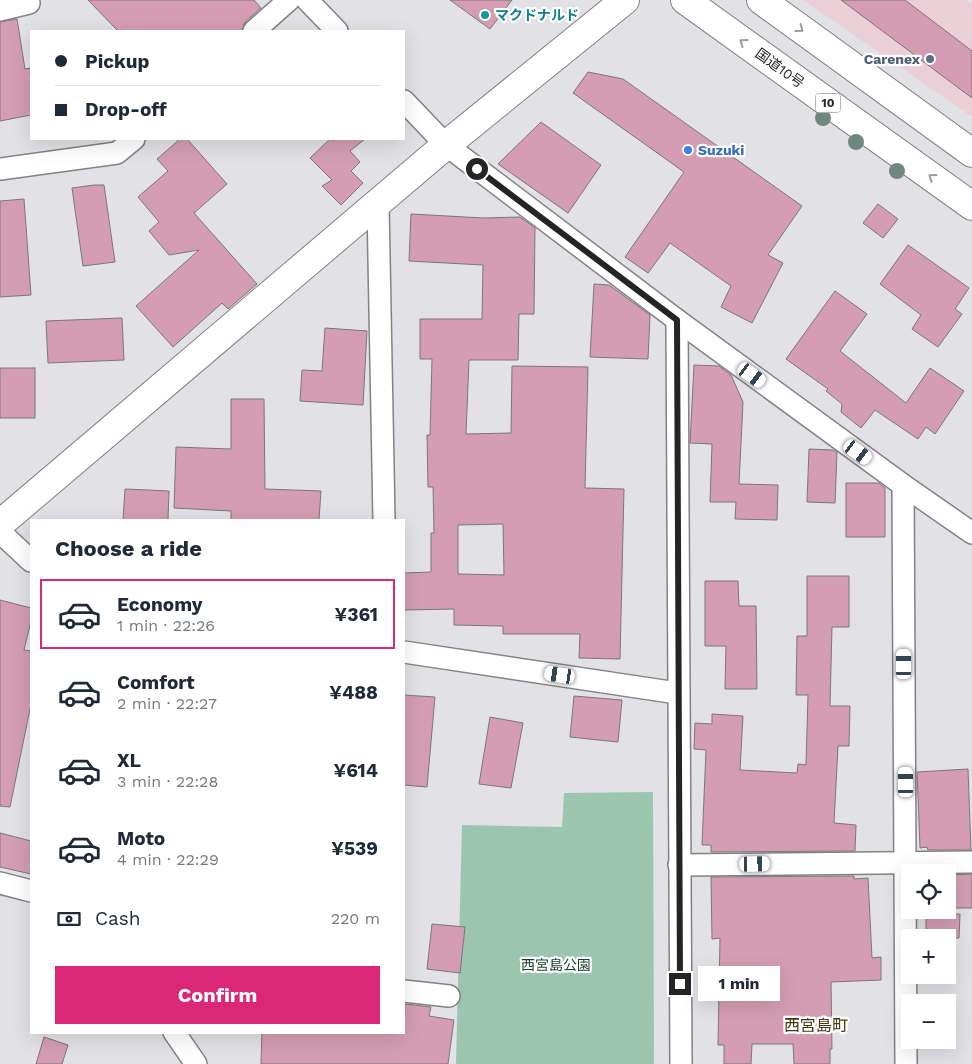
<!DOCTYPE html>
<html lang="en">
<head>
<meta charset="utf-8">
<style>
  body { margin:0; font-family:"Work Sans","Noto Sans JP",sans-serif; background:#f2f2f3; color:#1f2937; height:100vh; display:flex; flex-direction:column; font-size:19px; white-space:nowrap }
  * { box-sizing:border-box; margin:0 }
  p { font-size:16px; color:#747a83 }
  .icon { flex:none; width:28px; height:28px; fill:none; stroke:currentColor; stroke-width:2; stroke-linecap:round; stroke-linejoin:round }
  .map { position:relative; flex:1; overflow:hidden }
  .sheet { position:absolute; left:30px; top:519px; width:375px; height:515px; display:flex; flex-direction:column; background:#fff; border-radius:0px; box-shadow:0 5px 20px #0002 }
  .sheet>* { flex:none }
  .guide { position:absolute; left:30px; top:30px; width:375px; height:110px; border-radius:0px; box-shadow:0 5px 20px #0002; display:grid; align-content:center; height:110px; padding:0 25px; background:#fff }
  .fabs { position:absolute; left:901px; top:864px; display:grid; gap:10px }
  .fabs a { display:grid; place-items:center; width:55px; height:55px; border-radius:0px; background:#fff; box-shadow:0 5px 20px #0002; font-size:25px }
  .end { position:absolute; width:22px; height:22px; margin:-11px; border:6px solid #242426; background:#fff; box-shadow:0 0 0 2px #fff }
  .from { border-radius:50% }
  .bubble { position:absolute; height:35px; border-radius:0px; background:#fff; box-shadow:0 5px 20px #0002; font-size:16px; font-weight:700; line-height:35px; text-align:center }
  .car { position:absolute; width:15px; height:30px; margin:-15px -8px; border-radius:6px; box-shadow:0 0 4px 1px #0007; background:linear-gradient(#fff 24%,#345 0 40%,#fff 0 76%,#345 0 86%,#fff 0) }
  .guide b { display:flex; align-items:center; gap:18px; height:48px; font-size:19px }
  .guide b+b { border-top:1px solid #e0e1e3 }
  .guide i { width:12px; height:12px; background:#1f2937 }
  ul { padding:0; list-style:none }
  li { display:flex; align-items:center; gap:15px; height:70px; margin:0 10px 8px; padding:0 15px; border:2px solid transparent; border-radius:0px }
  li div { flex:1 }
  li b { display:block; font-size:19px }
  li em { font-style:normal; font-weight:700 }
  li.active { border-color:#db2777 }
  li>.icon { width:45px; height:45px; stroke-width:1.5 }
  h2 { padding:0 25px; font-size:22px; line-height:60px }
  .pay { display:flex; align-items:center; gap:12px; height:55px; padding:0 25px; font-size:19px }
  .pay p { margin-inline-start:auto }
  .button { display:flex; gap:10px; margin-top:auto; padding:10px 25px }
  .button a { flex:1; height:58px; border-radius:0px; background:#db2777; color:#fff; font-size:20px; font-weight:700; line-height:58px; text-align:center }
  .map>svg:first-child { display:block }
  .commercial { fill:#ead0d6 }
  .green { fill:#9cc5af }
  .building { fill:#d49db3; stroke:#7b7678; fill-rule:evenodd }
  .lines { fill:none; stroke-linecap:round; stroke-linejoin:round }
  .minor-casing { stroke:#828286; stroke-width:24 }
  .tertiary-casing { stroke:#828286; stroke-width:30 }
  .trunk-casing { stroke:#828286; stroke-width:30 }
  .minor { stroke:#fff; stroke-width:21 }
  .tertiary { stroke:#fff; stroke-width:28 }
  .trunk { stroke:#fff; stroke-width:28 }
  .tree { fill:#6f887f }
  .oneway { stroke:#9c9c9d }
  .route { stroke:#242426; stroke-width:6 }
  .culture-dot { fill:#0f9aa8; stroke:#fff; stroke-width:2 }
  .service-dot { fill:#5c6f8a; stroke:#fff; stroke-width:2 }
  .shop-dot { fill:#3f7fe0; stroke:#fff; stroke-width:2 }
  .labels { text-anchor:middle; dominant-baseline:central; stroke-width:4.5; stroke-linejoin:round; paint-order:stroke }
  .shield { fill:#fff; stroke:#666667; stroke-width:1 }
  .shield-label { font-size:12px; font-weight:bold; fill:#242426 }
  .culture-label { font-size:14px; font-weight:bold; fill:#0d838f; stroke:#fff; text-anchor:start }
  .service-label { font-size:14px; font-weight:bold; fill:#4e5e75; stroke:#fff; text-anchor:end }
  .street-label { font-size:14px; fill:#242426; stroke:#fff }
  .shop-label { font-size:14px; font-weight:bold; fill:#366cbe; stroke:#fff; text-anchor:start }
  .park-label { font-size:14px; fill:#123f2b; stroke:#fff }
  .quarter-label { font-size:16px; fill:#42360c; stroke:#fff }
</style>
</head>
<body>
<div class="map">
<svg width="972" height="1064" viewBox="0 0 972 1064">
  <rect width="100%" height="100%" fill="#e1e1e6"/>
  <path class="commercial" d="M 803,0 L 966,0 L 972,4 L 972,115 L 971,116 Z"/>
  <path class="green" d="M 653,792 L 654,1064 L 456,1064 L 462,825 L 562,827 L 564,793 Z"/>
  <g class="building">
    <path d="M 88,0 L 254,0 L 261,8 L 245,22 L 242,31 L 118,31 Z"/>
    <path d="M 450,0 L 512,0 L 490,29 Z"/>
    <path d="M 841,0 L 905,0 L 972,51 L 972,98 Z"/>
    <path d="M 17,19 L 25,69 L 31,68 L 31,115 L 0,121 L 0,22 Z"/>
    <path d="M 588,72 L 623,79 L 802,206 L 768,255 L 783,263 L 752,323 L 721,307 L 731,286 L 670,243 L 648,273 L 625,257 L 684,172 L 573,93 Z"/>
    <path d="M 541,122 L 601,165 L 568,213 L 498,164 Z"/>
    <path d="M 180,139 L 187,139 L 227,184 L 194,213 L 257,284 L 228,309 L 222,303 L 173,347 L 136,306 L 199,250 L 169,255 L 149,231 L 159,222 L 138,197 L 168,171 L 157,159 Z"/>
    <path d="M 330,139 L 365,139 L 350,151 L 360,162 L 351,171 L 363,183 L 341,205 L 322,186 L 332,180 L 310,158 Z"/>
    <path d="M 94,185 L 104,185 L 115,262 L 83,266 L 72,188 Z"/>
    <path d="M 24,199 L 31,295 L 0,297 L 0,201 Z"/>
    <path d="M 878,204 L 898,219 L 883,238 L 863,223 Z"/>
    <path d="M 411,214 L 483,218 L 520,217 L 535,228 L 534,314 L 519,314 L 518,360 L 469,360 L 466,434 L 511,433 L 512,366 L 588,367 L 585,488 L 624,489 L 620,659 L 579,658 L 580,634 L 503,634 L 503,626 L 454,625 L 454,609 L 404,610 L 404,573 L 431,572 L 431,533 L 434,533 L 433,487 L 428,487 L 427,435 L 430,435 L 432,359 L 420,359 L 420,319 L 482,319 L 483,265 L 409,261 ZM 503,524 L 504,575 L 458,574 L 458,525 Z"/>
    <path d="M 908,245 L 969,288 L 955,309 L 962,314 L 938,347 L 912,329 L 921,315 L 880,284 Z"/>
    <path d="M 594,284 L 609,285 L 650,315 L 648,359 L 590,357 Z"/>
    <path d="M 835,291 L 867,314 L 840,351 L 906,403 L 930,368 L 964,391 L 935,434 L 926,427 L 918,439 L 875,410 L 861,428 L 841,412 L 842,404 L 826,391 L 828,389 L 786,359 Z"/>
    <path d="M 122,318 L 124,360 L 48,363 L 46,321 Z"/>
    <path d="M 325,328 L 367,331 L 363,405 L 300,401 L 302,370 L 322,371 Z"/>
    <path d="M 694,365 L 719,366 L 731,375 L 743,402 L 739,484 L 778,485 L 777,520 L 735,519 L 736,502 L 710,502 L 712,444 L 690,443 Z"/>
    <rect x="0" y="368" width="35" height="50"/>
    <path d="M 231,399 L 264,399 L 265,489 L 321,491 L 319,520 L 231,520 L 231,511 L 174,508 L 176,447 L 231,449 Z"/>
    <path d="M 809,449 L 833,450 L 837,452 L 835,503 L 807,502 Z"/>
    <path d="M 846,483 L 879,483 L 885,488 L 885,537 L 846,537 Z"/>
    <path d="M 125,489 L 169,491 L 168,520 L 123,520 Z"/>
    <path d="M 807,576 L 849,576 L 849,627 L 832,627 L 830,706 L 850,706 L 849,746 L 838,746 L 834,823 L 856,825 L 855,851 L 711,852 L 711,845 L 702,845 L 706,750 L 694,749 L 695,723 L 712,724 L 712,714 L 743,716 L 740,770 L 797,773 L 798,764 L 806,765 L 808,695 L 796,695 L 797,636 L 807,636 Z"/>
    <path d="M 705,581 L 738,581 L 739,606 L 756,606 L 757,689 L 725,689 L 726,646 L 705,646 Z"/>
    <path d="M 0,600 L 31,608 L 31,621 L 24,650 L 31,651 L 31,704 L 10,807 L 0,806 Z"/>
    <path d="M 404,695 L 435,697 L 427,787 L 404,785 Z"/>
    <path d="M 574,696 L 622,700 L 618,742 L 570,737 Z"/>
    <path d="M 490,717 L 523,723 L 511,788 L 479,784 Z"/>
    <path d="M 968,769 L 971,850 L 928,850 L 927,847 L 920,848 L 917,772 Z"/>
    <path d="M 0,833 L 31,841 L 31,874 L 0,867 Z"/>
    <path d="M 972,874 L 972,908 L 948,908 L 948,875 Z"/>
    <path d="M 854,876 L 854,879 L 868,878 L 872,958 L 881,957 L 881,980 L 831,982 L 832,1049 L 830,1049 L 830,1064 L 794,1064 L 793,1044 L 752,1044 L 751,1064 L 724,1064 L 724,1045 L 718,1045 L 720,938 L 712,939 L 711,877 Z"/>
    <path d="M 926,914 L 960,914 L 959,938 L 926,938 Z"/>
    <path d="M 432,924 L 465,927 L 460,973 L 427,969 Z"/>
    <path d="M 405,1004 L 431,1007 L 429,1016 L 454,1020 L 448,1064 L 261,1064 L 262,1032 L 404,1032 Z"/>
    <path d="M 44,1037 L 68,1045 L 62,1064 L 36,1064 Z"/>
  </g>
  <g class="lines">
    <defs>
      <g id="minor">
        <path d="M 307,0 L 337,31"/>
        <path d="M 0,10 L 29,3"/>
        <path d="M 254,31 L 289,0"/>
        <path d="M 404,101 L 446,145 L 677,320 L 903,485 L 972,533"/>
        <path d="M 0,169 L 117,153 L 134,139"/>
        <path d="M 378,205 L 384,520"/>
        <path d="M 677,320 L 681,1064"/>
        <path d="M 903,485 L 906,1064"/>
        <path d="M 0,532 L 31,561"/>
        <path d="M 404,652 L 677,693"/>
        <path d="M 679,865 L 972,862"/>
        <path d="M 0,883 L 31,891"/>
        <path d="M 404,991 L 449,996"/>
        <path d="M 174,1032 L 196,1064"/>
      </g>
      <path id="tertiary" d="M 0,524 L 446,145 L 625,0"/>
      <g id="trunk">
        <path d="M 685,0 L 972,206"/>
        <path d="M 761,0 L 972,153"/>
      </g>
    </defs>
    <use href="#minor" class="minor-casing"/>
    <use href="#tertiary" class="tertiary-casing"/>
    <use href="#trunk" class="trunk-casing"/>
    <use href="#minor" class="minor"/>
    <use href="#tertiary" class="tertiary"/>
    <use href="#trunk" class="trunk"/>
  </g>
  <g class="tree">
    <circle cx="823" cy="118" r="8"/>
    <circle cx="856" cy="142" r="8"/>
    <circle cx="897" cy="171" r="8"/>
  </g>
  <defs><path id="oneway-chevron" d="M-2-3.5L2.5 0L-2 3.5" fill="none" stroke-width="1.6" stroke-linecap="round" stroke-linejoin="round" transform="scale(1.25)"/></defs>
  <g class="oneway">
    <use href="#oneway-chevron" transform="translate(800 29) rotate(36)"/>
    <use href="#oneway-chevron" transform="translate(743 42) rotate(-144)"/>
    <use href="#oneway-chevron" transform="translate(932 177) rotate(-144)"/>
  </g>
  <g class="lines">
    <path class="route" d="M 477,169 L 677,320 L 680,984"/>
  </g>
  <circle class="culture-dot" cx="485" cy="15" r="5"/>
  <circle class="service-dot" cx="930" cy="59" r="5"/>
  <circle class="shop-dot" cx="688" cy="150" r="5"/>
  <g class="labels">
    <rect class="shield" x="815.5" y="93.5" width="25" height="19" rx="4"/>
    <g class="shield-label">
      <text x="828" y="103">10</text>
    </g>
    <g class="culture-label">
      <text x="495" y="15">マクドナルド</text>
    </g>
    <g class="service-label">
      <text x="920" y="59">Carenex</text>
    </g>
    <g class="street-label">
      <text transform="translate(780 68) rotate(36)">国道10号</text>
    </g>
    <g class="shop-label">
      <text x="698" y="150">Suzuki</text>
    </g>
    <g class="park-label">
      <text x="556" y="965">西宮島公園</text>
    </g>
    <g class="quarter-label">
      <text x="816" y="1025">西宮島町</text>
    </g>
  </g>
</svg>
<div class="fabs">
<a><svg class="icon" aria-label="locate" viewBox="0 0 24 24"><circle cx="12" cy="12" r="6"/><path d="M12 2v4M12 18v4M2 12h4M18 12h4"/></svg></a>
<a>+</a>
<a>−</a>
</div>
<i class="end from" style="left:477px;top:169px"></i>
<i class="end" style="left:680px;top:984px"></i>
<div class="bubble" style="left:698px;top:966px;width:82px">1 min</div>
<i class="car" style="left:752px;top:375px;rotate:126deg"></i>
<i class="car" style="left:858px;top:452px;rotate:126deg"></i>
<i class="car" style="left:904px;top:664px;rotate:0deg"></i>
<i class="car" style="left:560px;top:675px;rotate:279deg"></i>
<i class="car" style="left:906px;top:782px;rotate:0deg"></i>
<i class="car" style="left:755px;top:864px;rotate:89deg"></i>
<div class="guide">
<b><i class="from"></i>Pickup</b>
<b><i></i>Drop-off</b>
</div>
<section class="sheet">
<h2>Choose a ride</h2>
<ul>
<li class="active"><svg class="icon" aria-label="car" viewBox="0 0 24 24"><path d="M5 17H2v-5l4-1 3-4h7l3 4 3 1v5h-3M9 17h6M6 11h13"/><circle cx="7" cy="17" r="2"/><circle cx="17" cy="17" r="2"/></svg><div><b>Economy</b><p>1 min · 22:26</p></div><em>¥361</em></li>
<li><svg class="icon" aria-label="car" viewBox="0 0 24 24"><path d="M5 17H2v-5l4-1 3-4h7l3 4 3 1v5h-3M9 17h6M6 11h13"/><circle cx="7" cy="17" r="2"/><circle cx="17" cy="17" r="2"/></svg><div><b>Comfort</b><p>2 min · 22:27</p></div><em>¥488</em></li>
<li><svg class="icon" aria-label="car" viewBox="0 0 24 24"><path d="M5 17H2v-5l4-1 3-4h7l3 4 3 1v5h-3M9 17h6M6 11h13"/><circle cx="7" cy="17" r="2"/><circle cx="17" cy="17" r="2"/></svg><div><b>XL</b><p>3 min · 22:28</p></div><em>¥614</em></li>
<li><svg class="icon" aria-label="car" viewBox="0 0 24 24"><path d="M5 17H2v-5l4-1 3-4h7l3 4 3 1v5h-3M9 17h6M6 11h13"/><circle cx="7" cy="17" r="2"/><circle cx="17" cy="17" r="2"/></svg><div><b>Moto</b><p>4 min · 22:29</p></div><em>¥539</em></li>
</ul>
<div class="pay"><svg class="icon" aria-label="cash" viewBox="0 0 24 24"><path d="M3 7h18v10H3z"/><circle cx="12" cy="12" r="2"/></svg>Cash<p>220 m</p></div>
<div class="button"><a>Confirm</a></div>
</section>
</div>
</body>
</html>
